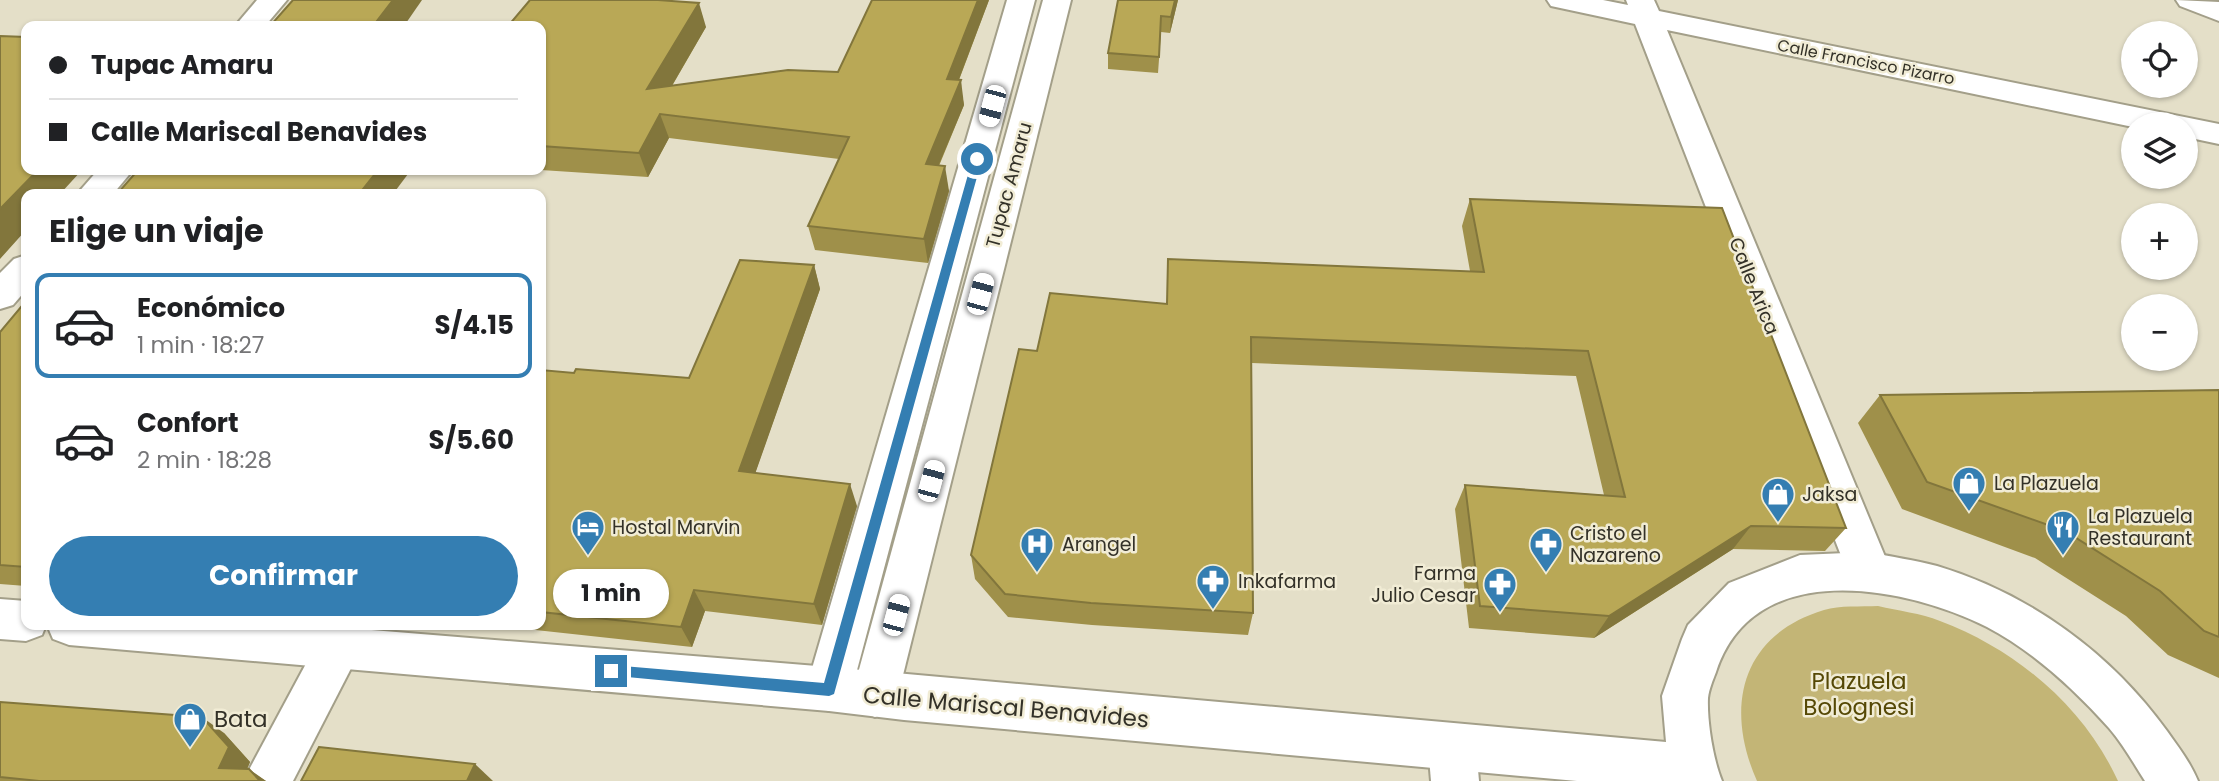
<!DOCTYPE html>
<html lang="es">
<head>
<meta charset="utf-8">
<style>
  body { margin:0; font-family:Poppins,sans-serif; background:#f6f6f6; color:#202124; height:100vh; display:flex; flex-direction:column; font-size:26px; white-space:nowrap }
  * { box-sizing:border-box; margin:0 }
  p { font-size:23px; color:#757577 }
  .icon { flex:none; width:38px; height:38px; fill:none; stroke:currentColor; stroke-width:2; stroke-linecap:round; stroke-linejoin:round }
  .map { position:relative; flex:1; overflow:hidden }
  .drawer { position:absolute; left:21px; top:189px; width:525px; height:441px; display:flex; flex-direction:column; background:#fff; border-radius:14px; box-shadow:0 2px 5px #0004 }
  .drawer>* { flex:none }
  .hud { position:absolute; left:21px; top:21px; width:525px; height:154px; border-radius:14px; box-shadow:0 2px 5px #0004; display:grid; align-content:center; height:154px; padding:0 28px; background:#fff }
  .fabs { position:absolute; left:2121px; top:21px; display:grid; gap:14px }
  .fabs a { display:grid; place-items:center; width:77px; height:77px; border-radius:50%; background:#fff; box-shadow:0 2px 5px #0004; font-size:35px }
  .end { position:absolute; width:32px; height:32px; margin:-16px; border:9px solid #347eb2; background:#fff; box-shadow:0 0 0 4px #fff }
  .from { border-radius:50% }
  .bubble { position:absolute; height:49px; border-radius:24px; background:#fff; box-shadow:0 2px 5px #0004; font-size:23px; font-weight:700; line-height:49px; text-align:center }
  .car { position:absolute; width:21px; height:42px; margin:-21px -10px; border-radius:9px; box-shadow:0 0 5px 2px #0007; background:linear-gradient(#fff 24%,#345 0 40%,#fff 0 76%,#345 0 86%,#fff 0) }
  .hud b { display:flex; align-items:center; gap:24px; height:66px; font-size:26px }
  .hud b+b { border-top:2px solid #e0e0e0 }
  .hud i { width:18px; height:18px; background:#202124 }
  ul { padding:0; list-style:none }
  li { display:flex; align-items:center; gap:21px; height:105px; margin:0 14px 10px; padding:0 14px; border:4px solid transparent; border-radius:14px }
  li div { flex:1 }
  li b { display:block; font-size:26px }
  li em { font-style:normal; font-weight:700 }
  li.selected { border-color:#347eb2 }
  li>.icon { width:63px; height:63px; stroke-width:1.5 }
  h2 { padding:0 28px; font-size:32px; line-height:84px }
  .primary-button { display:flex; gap:14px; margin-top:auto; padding:14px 28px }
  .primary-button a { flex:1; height:80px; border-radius:42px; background:#347eb2; color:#fff; font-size:28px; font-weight:700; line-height:80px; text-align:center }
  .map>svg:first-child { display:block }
  .green { fill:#c3b576 }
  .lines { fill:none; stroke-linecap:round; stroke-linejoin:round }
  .minor-casing { stroke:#a39f89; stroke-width:4 }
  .primary-casing { stroke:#a39f89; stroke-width:4 }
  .trunk-casing { stroke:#a39f89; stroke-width:4 }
  .minor { fill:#fff; fill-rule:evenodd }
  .primary { fill:#fff; fill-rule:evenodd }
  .trunk { fill:#fff; fill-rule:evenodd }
  .wall { fill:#9f904a }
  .shaded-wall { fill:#82763c }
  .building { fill:#b9a856; stroke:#82763c; stroke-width:2 }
  .route { fill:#347eb2 }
  .labels { text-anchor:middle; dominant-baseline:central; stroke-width:5; stroke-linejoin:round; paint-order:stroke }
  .far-street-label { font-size:16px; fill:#333128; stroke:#f1ecd5 }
  .street-label { font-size:19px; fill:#333128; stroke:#f1ecd5 }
  .poi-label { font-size:19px; fill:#333128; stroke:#f1ecd5; text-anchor:start }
  .near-park-label { font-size:23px; fill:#554805; stroke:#f1ecd5 }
  .near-street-label { font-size:23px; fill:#333128; stroke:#f1ecd5 }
  .near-poi-label { font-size:23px; fill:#333128; stroke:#f1ecd5; text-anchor:start }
</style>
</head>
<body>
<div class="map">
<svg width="2219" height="781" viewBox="0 0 2219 781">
  <rect width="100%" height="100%" fill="#e4dfc8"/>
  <path class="green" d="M 1878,606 C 1898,611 1921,613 1940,621 C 2017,650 2084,707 2118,781 L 1757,781 C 1724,707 1741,635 1824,610 C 1840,605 1861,607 1878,606 Z"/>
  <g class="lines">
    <defs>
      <g id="minor">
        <path d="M 257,0 L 287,0 L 265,26 L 235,26 Z"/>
        <path d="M 1007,0 L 1035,0 L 852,689 L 845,704 L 829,711 L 813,704 L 806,689 Z"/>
        <path d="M 1043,0 L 1071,0 L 898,695 L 891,710 L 875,717 L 859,710 L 852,695 Z"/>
        <path d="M 1547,0 L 1603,0 L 1628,5 L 1626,0 L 1654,0 L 1659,11 L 2219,124 L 2219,144 L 2186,137 L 2186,124 L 2133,124 L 2133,127 L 1667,30 L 1891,571 L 1884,584 L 1869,590 L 1854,584 L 1847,571 L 1635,24 L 1551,6 Z"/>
        <path d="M 98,170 L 133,170 L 113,194 L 77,194 Z"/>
        <path d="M 26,255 L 26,290 L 13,305 L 0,309 L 0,273 L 14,259 Z"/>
        <path d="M 339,626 L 355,632 L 362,647 L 293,781 L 243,781 L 323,632 Z"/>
        <path d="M 1452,723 L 1469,730 L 1476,746 L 1479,781 L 1431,781 L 1428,746 L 1435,730 Z"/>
      </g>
      <g id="primary">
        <path d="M 1869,552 C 1891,557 1915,560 1937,566 C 2030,594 2111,653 2167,731 C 2179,748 2190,762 2198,781 L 2145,781 C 2134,764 2123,744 2109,728 C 2075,690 2033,651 1987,627 C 1903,585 1753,557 1716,672 C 1713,680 1709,689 1708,698 C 1707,721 1713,759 1722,781 L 1577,781 L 904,720 L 829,711 L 69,645 L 53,639 L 47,625 L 310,625 L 829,667 L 1666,742 L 1662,696 L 1682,639 L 1688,625 L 1729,583 L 1800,555 Z"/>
        <path d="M 0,599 L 26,601 L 26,625 L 46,625 L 42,635 L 26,641 L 0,639 Z"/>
      </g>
      <path id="trunk" d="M 2176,0 L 2219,2 L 2219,21 L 2180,6 Z"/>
    </defs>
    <use href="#minor" class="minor-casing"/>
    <use href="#primary" class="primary-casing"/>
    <use href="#trunk" class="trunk-casing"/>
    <use href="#minor" class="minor"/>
    <use href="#primary" class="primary"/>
    <use href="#trunk" class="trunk"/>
  </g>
  <g class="wall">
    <path d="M 530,0 L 673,0 L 672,1 L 706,27 L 672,86 L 838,72 L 989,0 L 959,80 L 964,105 L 939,166 L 949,191 L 928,263 L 815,250 L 808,226 L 839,159 L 669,138 L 648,177 L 541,170 L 541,26 Z"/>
    <path d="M 1118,0 L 1178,0 L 1170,33 L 1161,32 L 1158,73 L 1108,69 L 1108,53 Z"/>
    <path d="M 1470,199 L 1846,528 L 1825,551 L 1733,549 L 1594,638 L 1469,628 L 1455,509 L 1465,485 L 1604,495 L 1576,376 L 1252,363 L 1253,613 L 1248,635 L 1092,625 L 1008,617 L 975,579 L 971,555 L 1037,351 L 1166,304 L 1470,271 L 1462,226 Z"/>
    <path d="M 814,265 L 820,289 L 755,473 L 857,506 L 822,625 L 705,611 L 692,647 L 489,625 L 541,625 L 541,370 L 574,373 L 689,378 Z"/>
    <path d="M 26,301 L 26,586 L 0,584 L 0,332 Z"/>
    <path d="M 2219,390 L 2219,678 L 2168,655 L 2126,616 L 2035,558 L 1902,509 L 1858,423 L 1880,395 Z"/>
    <path d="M 0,702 L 224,733 L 250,762 L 247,769 L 266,781 L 0,781 Z"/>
  </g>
  <g class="shaded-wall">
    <path d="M 393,0 L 422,0 L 404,26 L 373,26 Z"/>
    <path d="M 978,0 L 989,0 L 950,103 L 947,79 Z"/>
    <path d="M 1175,0 L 1178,0 L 1170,33 L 1171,17 Z"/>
    <path d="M 699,3 L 706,27 L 656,113 L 647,89 Z"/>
    <path d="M 961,80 L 964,105 L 929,188 L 926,164 Z"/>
    <path d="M 660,114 L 669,138 L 648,177 L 639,153 Z"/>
    <path d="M 945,166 L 949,191 L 928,263 L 924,239 Z"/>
    <path d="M 38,170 L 82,170 L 60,194 L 26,194 L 26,230 L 0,259 L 0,209 Z"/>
    <path d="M 378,170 L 411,170 L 393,194 L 359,194 Z"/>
    <path d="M 814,265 L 820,289 L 748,494 L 739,471 Z"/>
    <path d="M 850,484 L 857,506 L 822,625 L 814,604 Z"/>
    <path d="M 1751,526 L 1733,549 L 1594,638 L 1609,616 Z"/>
    <path d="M 694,590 L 705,611 L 692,647 L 681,627 Z"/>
    <path d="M 202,717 L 224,733 L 250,762 L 242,781 L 219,768 Z"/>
    <path d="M 475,764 L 493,781 L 467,781 Z"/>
    <path d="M 249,769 L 266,781 L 260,781 Z"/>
  </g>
  <g class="building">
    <path d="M 293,0 L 393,0 L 373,26 L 270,26 Z"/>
    <path d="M 530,0 L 658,0 L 699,3 L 647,89 L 788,70 L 838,72 L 872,0 L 978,0 L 947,79 L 961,80 L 926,164 L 945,166 L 924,239 L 808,226 L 849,137 L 660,114 L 639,153 L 541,146 L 541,26 L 508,26 Z"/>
    <path d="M 1118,0 L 1175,0 L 1171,17 L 1161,16 L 1159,57 L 1108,53 Z"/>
    <path d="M 0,36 L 26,37 L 26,170 L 38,170 L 0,209 Z"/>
    <path d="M 138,170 L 378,170 L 359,194 L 117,194 Z"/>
    <path d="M 1470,199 L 1722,208 L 1846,528 L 1751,526 L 1609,616 L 1480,606 L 1465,485 L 1625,497 L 1588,351 L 1251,337 L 1253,613 L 1091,603 L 1005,594 L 971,555 L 1019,349 L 1037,351 L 1050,293 L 1167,304 L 1168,259 L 1484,272 Z"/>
    <path d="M 740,260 L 814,265 L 739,471 L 850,484 L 814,604 L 694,590 L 681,627 L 541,612 L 541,370 L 574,373 L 576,369 L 689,378 Z"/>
    <path d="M 26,301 L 26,567 L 0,565 L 0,332 Z"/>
    <path d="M 2219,390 L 2219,637 L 2204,631 L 2160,591 L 2065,531 L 1927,482 L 1880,395 Z"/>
    <path d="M 0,702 L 202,717 L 229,747 L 219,768 L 249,769 L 260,781 L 39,781 L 0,777 Z"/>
    <path d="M 319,747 L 475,764 L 467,781 L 301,781 Z"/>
  </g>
  <path class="route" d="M 973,157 L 982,159 L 834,694 L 829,696 L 606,675 L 606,666 L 611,665 L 824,683 Z"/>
  <defs>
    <symbol id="shop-pin" viewBox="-11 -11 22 30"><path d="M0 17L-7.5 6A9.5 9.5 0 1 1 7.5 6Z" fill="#347eb2" stroke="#f1ecd5"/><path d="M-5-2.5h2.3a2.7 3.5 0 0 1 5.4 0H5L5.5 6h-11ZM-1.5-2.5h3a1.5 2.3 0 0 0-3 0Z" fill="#fff"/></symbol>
    <symbol id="hotel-pin" viewBox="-11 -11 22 30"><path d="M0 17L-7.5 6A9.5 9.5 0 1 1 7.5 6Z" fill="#347eb2" stroke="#f1ecd5"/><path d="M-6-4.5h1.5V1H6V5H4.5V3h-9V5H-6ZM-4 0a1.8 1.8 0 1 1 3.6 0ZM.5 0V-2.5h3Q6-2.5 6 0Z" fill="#fff"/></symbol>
    <symbol id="restaurant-pin" viewBox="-11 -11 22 30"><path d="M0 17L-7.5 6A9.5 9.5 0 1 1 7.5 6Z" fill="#347eb2" stroke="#f1ecd5"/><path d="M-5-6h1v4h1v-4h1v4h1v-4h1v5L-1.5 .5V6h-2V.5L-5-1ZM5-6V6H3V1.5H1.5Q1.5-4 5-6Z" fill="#fff"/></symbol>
    <symbol id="hospital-pin" viewBox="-11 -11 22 30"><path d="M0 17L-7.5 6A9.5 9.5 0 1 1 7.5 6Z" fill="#347eb2" stroke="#f1ecd5"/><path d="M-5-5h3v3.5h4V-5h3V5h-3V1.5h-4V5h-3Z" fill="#fff"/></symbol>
    <symbol id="pharmacy-pin" viewBox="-11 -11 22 30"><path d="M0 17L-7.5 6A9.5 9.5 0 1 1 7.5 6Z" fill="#347eb2" stroke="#f1ecd5"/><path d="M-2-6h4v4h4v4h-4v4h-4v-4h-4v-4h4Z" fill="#fff"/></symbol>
  </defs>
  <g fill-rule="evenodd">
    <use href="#shop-pin" x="1950" y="464" width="38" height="52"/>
    <use href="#shop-pin" x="1759" y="475" width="38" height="52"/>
    <use href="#hotel-pin" x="569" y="508" width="38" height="52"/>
    <use href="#restaurant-pin" x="2044" y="508" width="38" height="52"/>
    <use href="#hospital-pin" x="1018" y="525" width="38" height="52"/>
    <use href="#pharmacy-pin" x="1527" y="525" width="38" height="52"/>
    <use href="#pharmacy-pin" x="1194" y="562" width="38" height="52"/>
    <use href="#pharmacy-pin" x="1481" y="565" width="38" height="52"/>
    <use href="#shop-pin" x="171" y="700" width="38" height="52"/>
  </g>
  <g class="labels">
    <g class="far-street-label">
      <text transform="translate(1866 62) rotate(11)">Calle Francisco Pizarro</text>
    </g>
    <g class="street-label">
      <text transform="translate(1009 185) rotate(-75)">Tupac Amaru</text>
      <text transform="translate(1754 286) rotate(68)">Calle Arica</text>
    </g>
    <g class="poi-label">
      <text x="1994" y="483">La Plazuela</text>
      <text x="1802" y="494">Jaksa</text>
      <text x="2088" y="516">La Plazuela<tspan x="2088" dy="22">Restaurant</tspan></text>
      <text x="612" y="527">Hostal Marvin</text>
      <text x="1570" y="533">Cristo el<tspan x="1570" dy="22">Nazareno</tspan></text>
      <text x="1062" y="544">Arangel</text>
      <text x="1476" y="573" text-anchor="end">Farma<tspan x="1476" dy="22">Julio Cesar</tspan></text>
      <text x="1238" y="581">Inkafarma</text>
    </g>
    <g class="near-park-label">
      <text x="1859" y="681">Plazuela<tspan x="1859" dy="26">Bolognesi</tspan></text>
    </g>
    <g class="near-street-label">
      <text transform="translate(1006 707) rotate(5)">Calle Mariscal Benavides</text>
    </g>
    <g class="near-poi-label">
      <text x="214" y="719">Bata</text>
    </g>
  </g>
</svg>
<div class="fabs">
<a><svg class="icon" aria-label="locate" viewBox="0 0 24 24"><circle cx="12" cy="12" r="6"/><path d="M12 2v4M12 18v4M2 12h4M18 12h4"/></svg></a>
<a><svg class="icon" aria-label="layers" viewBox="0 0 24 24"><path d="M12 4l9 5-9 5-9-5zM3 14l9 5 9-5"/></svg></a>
<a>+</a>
<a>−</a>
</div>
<i class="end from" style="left:977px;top:159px"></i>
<i class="end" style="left:611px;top:671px"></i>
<div class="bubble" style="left:553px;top:569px;width:116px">1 min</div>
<i class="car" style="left:992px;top:106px;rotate:195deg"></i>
<i class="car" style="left:980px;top:294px;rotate:15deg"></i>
<i class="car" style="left:931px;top:481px;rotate:15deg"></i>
<i class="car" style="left:896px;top:615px;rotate:15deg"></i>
<div class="hud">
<b><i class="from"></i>Tupac Amaru</b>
<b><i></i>Calle Mariscal Benavides</b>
</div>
<section class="drawer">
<h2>Elige un viaje</h2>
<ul>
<li class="selected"><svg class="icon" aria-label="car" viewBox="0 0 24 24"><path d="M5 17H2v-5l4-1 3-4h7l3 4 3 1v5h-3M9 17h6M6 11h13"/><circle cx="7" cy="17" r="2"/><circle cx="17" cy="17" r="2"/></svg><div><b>Económico</b><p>1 min · 18:27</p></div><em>S/4.15</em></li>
<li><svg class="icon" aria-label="car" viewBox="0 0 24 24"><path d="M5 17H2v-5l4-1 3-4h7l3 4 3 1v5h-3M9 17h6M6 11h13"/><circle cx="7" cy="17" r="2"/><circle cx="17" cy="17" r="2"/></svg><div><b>Confort</b><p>2 min · 18:28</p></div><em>S/5.60</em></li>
</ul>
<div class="primary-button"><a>Confirmar</a></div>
</section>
</div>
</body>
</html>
